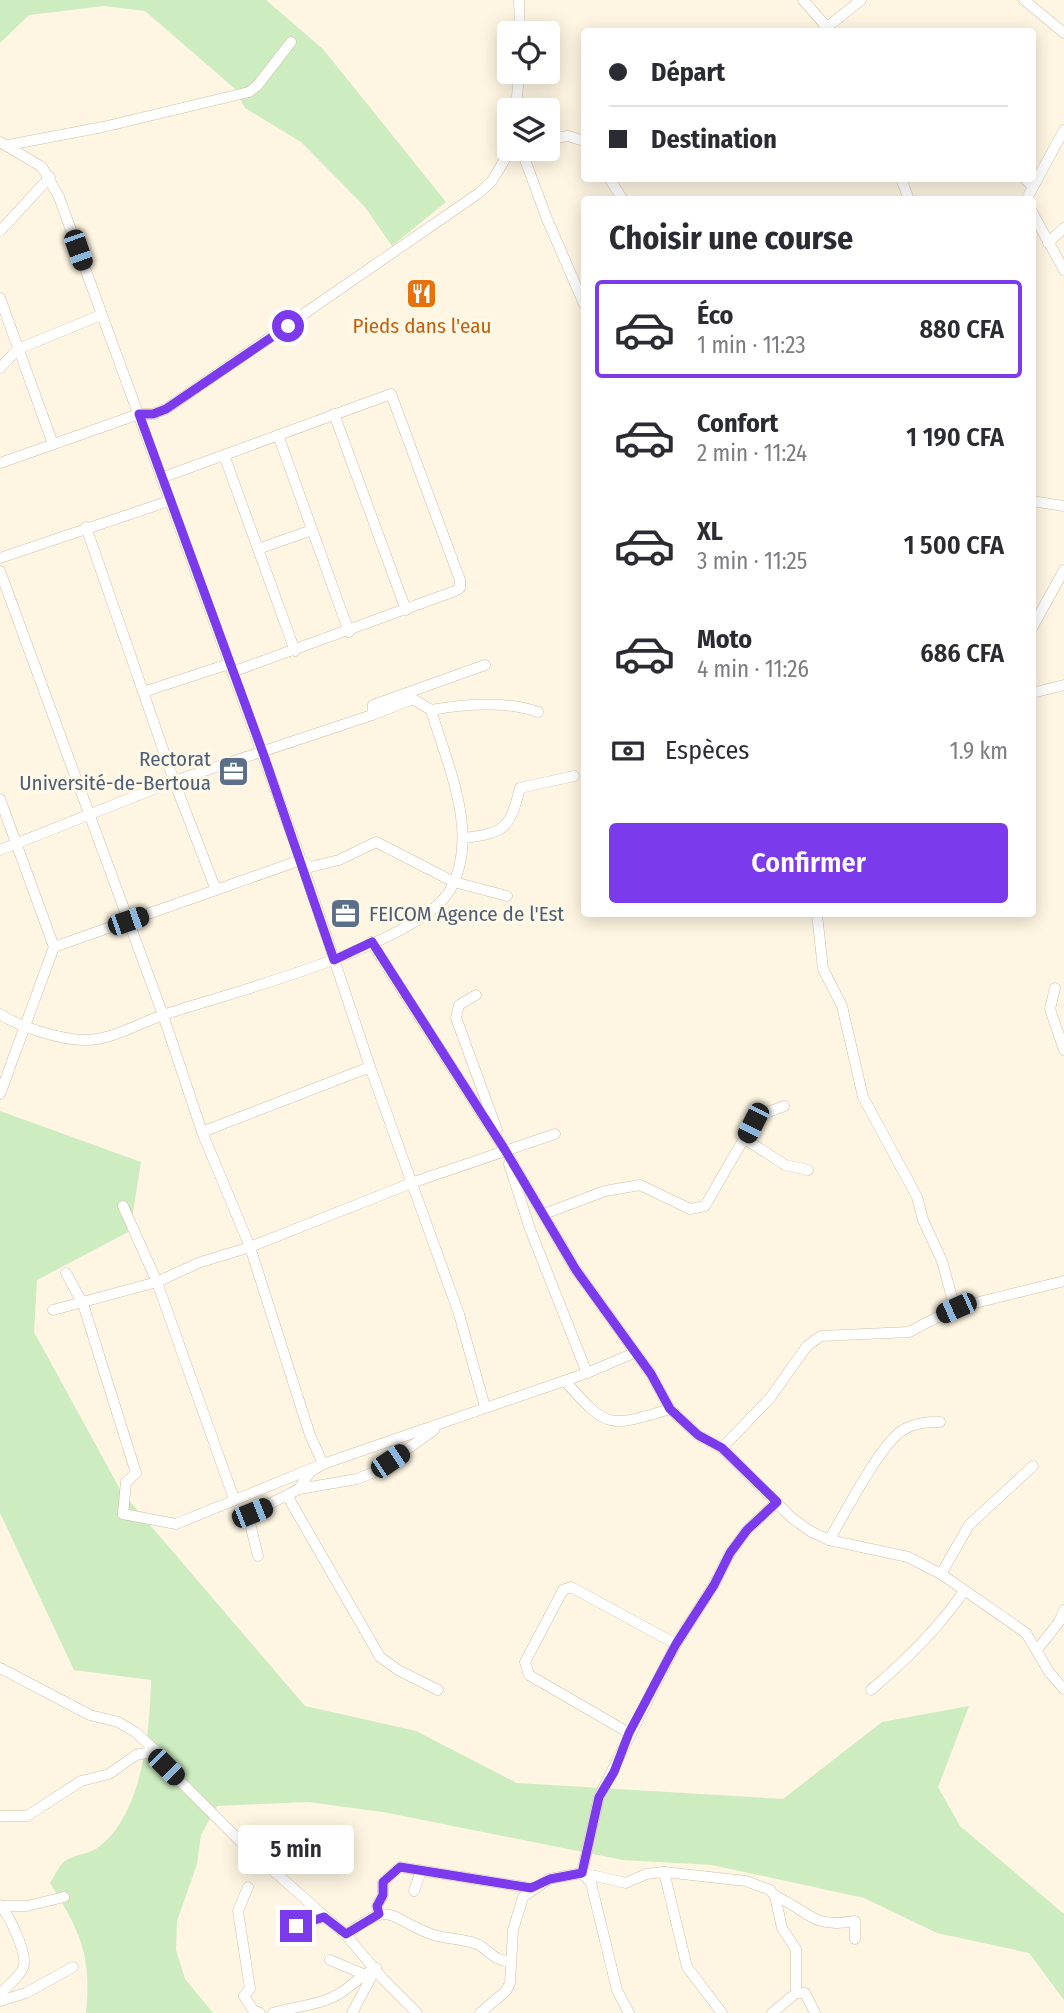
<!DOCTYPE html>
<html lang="fr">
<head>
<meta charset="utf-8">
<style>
  body { margin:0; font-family:"Fira Sans Condensed",sans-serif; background:#f2f2f3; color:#2b2b33; height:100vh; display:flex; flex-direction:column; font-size:26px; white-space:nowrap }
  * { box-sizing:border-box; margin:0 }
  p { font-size:23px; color:#7c7c81 }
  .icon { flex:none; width:38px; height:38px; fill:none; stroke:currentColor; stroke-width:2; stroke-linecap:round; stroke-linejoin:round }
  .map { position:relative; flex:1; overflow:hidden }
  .panel { position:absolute; left:581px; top:196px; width:455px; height:721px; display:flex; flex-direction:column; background:#fff; border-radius:7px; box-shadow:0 4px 18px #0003 }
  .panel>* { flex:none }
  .guide { position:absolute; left:581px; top:28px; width:455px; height:154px; border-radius:7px; box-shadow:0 4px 18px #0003; display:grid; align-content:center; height:154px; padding:0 28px; background:#fff }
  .buttons { position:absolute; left:497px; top:21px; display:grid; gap:14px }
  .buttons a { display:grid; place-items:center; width:63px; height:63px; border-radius:7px; background:#fff; box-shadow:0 4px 18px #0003; font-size:35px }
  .end { position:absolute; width:32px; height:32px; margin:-16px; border:9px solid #7c3aed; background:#fff; box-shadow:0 0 0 4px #fff }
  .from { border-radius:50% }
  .bubble { position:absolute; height:49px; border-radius:7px; background:#fff; box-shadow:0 4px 18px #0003; font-size:23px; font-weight:600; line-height:49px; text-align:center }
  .car { position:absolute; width:21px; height:42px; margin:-21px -10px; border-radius:9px; box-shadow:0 0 5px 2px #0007; background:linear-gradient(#222 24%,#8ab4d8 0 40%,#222 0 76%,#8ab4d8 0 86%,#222 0) }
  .guide b { display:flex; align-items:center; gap:24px; height:66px; font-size:26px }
  .guide b+b { border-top:2px solid #e1e1e2 }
  .guide i { width:18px; height:18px; background:#2b2b33 }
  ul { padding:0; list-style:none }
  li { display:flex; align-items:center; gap:21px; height:98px; margin:0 14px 10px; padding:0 14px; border:4px solid transparent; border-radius:7px }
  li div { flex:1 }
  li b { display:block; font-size:26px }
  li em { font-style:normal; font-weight:600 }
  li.selected { border-color:#7c3aed }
  li>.icon { width:63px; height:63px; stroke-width:1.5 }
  h2 { padding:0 28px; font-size:32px; line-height:84px }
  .pay { display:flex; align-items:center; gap:18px; height:77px; padding:0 28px; font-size:26px }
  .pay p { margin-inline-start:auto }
  .cta { display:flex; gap:14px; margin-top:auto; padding:14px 28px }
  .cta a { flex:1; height:80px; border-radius:7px; background:#7c3aed; color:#fff; font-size:28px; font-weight:600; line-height:80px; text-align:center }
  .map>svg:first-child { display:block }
  .green { fill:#cdecc0 }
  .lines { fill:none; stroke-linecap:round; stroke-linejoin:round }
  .minor-casing { stroke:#d0bea8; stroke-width:11 }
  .minor { stroke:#fff; stroke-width:10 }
  .route { stroke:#7c3aed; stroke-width:9 }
  .labels { text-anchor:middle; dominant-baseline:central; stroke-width:6; stroke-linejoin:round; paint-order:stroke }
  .food-label { font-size:21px; fill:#c56008; stroke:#fff9ea }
  .service-label { font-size:21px; fill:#4e5e75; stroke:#fff9ea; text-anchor:end }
</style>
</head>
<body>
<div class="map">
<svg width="1064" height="2013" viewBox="0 0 1064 2013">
  <rect width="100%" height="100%" fill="#fef6e2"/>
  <g class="green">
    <path d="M 0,0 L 266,0 L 323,49 L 446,202 L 392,246 L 365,207 L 301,142 L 245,108 L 234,88 L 145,11 L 104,6 L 29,15 L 0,43 Z"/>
    <path d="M 0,1111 L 141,1162 L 130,1231 L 37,1280 L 34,1332 L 121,1491 L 305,1706 L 416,1731 L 517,1783 L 783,1799 L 882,1722 L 969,1706 L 938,1787 L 960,1826 L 1064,1914 L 1064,2000 L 1029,1953 L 937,1933 L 864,1898 L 712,1865 L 623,1860 L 383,1812 L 308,1802 L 217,1806 L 201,1835 L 197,1864 L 177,1921 L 176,1950 L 185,1979 L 213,2013 L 86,2013 C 92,1955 80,1931 50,1883 C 54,1877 59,1865 65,1861 C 75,1854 91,1854 100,1846 C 143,1812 150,1730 151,1680 L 74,1670 L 0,1513 Z"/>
  </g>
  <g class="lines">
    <defs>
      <g id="minor">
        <path d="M 519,0 L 520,33"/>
        <path d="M 803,0 L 826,26"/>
        <path d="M 1024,0 L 1064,33"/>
        <path d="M 821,32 L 861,0"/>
        <path d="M 516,110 L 519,72"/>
        <path d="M 548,139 L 568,136 L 584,141"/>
        <path d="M 0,142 L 42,167 L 59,197 L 301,860 L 370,1067 L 459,1314 L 485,1407"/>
        <path d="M 8,145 L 103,127 L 249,92 L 257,86 L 291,42"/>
        <path d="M 521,149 L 547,219 L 584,304"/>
        <path d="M 609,178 L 623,200"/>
        <path d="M 901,178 L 909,200"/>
        <path d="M 1024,178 L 1032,186"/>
        <path d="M 1026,200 L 1064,130"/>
        <path d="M 1032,212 L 1064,270"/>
        <path d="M 0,231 L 50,177"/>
        <path d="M 1048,243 L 1064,228"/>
        <path d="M 0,298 L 53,444"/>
        <path d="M 0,368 L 18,349 L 101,315"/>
        <path d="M 334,414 L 406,610"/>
        <path d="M 278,435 L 349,632"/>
        <path d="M 224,455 L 295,651"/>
        <path d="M 0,463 L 139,414 L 153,414 L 166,409 L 479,193 L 492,181 L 511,149"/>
        <path d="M 161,478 L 391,394 L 460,580 L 460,588 L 455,591 L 232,672"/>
        <path d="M 1032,501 L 1064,506"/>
        <path d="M 86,527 L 174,781 L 216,890"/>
        <path d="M 258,549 L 312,530"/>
        <path d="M 0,558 L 169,501"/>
        <path d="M 0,571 L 163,1015 L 202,1132 L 250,1247 L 310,1435 L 323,1464 L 310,1472 L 299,1489"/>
        <path d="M 1032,628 L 1064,570"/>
        <path d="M 143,692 L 229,664"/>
        <path d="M 1032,693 L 1064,685"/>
        <path d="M 431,710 C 464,704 506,701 538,712"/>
        <path d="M 0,799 L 54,947 L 0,1094"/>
        <path d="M 465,838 C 506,833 510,827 520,788 L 574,776"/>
        <path d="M 0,850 L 174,781 L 372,715 L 373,705 L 485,665"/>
        <path d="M 817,914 L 823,969 L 842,1006 L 863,1097 L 917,1197 L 923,1220 L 942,1261 L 955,1308"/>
        <path d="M 371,942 L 505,1150 L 576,1270 L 651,1374 L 670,1409 L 698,1435 L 722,1448 L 770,1398 L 807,1346 L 821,1336 L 909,1332 L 955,1308 L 1064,1281"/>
        <path d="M 54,947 L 301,860 L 310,867 L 339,860 L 376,842 L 454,882 L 507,896"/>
        <path d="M 1055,988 L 1050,1009 L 1064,1050"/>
        <path d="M 476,995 L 459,1005 L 456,1018 L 497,1130"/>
        <path d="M 0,1014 C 19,1027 62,1040 85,1040 C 113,1040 141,1022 166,1014 C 230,993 418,945 450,890 C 481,836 447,764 431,710 L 413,699 L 372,715"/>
        <path d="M 202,1132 L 370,1067"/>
        <path d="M 745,1139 L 785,1165 L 808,1170"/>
        <path d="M 509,1164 L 530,1229 L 587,1373"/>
        <path d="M 123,1206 L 157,1282 L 234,1499"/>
        <path d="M 544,1214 L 605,1191 L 640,1185 L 690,1209 L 705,1206 L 753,1123 L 763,1114 L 784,1106"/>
        <path d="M 66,1273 L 83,1304 L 136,1473 L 126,1482 L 123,1514 L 176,1524 L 323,1464 L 587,1373 L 634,1353"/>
        <path d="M 53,1310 L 157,1282 L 198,1263 L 250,1247 L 414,1182 L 555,1134"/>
        <path d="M 565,1381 C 608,1430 609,1427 670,1409"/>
        <path d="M 722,1448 L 792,1518 L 810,1531 L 829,1540 L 908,1557 L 941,1574 L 1026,1633 L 1049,1672 L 1064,1689"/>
        <path d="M 288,1497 L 380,1657 L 398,1670 L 438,1690"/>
        <path d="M 829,1540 C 844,1515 880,1444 903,1430 C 915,1423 926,1422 940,1422"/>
        <path d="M 258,1556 L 248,1515 L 299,1489 L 357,1479 L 377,1471 L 434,1430"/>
        <path d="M 941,1574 L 969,1525 L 1033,1466"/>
        <path d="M 1037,1650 L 1059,1622 L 1064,1610"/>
        <path d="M 0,1668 L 90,1715 L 118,1722 L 135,1732 L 156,1751 L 166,1767 L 243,1844 L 346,1935 L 383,1979 L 417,2013"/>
        <path d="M 871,1690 C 905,1661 939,1628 964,1591"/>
        <path d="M 629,1733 L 529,1675 L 525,1662 L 563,1590 L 571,1587 L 676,1644"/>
        <path d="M 0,1816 L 27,1816 L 81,1781 L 109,1774 L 136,1755 L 156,1751"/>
        <path d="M 664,1872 L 687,1967 L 722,2013"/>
        <path d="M 582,1873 L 599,1797 L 676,1644 L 714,1585 L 730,1553 L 747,1530 L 777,1502"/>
        <path d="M 583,1874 L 591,1883 L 617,1990 L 629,2013"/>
        <path d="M 248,1887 L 238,1911 L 250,1989 L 244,1996 L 253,2010 L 260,2013"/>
        <path d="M 414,1891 L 421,1871"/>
        <path d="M 775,1896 C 810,1911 811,1929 855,1921 L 855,1939"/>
        <path d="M 0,1905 C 9,1915 29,1956 23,1968 C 19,1978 7,1986 0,1994"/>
        <path d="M 0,1906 L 27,1906 L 64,1897"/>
        <path d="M 379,1914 L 377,1906 L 383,1895 L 383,1882 L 400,1867 L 531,1888"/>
        <path d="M 296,1926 L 324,1917"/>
        <path d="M 346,1935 C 394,1897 388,1920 434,1935 C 447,1939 465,1939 477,1944 C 491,1951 493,1961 510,1961"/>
        <path d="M 330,1960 L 363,1974"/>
        <path d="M 0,2001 L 26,1993 L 73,1967"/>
        <path d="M 273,2013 C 291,2007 314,2006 331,1998 C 349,1991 359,1975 376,1968"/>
        <path d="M 352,2013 L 376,1968"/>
        <path d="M 480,2013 L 506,1991 L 510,1983 L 513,1930 L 523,1897 L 549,1879 L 582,1873 L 626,1883 L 646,1874 L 664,1872 L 746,1881 L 770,1890 L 775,1896 L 782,1928 L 796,1949 L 796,1993"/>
        <path d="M 772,2013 L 796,1993 L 805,1993 L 815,2013"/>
      </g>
    </defs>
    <use href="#minor" class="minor-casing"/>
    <use href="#minor" class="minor"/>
  </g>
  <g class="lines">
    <path class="route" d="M 288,326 L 166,409 L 153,414 L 139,414 L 263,753 L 334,960 L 372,942 L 505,1150 L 576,1270 L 651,1374 L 670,1409 L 698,1435 L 722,1448 L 777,1502 L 747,1530 L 730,1553 L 714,1585 L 676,1644 L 629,1733 L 614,1772 L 599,1797 L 582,1873 L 550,1879 L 531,1888 L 400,1867 L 383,1882 L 383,1895 L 377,1906 L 379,1914 L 346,1934 L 324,1917 L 296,1926"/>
  </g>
  <defs>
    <symbol id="restaurant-square" viewBox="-11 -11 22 22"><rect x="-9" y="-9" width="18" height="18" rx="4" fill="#e8710a" stroke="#fff9ea"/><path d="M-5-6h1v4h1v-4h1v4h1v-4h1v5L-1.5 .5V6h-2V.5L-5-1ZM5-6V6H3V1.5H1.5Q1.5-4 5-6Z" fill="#fff"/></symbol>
    <symbol id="office-square" viewBox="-11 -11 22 22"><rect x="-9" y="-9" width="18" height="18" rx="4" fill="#5c6f8a" stroke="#fff9ea"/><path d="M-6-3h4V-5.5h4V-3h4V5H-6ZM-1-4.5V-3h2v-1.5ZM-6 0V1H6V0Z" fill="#fff"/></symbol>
  </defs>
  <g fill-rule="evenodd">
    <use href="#restaurant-square" x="404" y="276" width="35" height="35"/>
    <use href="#office-square" x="216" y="754" width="35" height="35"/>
    <use href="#office-square" x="328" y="896" width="35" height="35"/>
  </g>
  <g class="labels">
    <g class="food-label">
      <text x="422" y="326">Pieds dans l'eau</text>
    </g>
    <g class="service-label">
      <text x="211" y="759">Rectorat<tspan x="211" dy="24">Université-de-Bertoua</tspan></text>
      <text x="369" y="914" text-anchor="start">FEICOM Agence de l'Est</text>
    </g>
  </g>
</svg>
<div class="buttons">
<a><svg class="icon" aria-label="locate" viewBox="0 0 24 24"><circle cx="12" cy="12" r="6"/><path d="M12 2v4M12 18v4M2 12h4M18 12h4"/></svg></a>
<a><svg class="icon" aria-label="layers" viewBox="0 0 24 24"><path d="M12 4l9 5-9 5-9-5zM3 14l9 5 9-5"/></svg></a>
</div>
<i class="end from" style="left:288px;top:326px"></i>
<i class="end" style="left:296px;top:1926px"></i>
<div class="bubble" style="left:238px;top:1825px;width:116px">5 min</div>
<i class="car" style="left:78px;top:250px;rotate:161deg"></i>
<i class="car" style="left:128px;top:921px;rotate:71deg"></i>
<i class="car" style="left:753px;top:1123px;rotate:207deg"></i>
<i class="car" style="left:956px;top:1308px;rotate:246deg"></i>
<i class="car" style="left:390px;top:1461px;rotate:56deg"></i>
<i class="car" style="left:252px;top:1513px;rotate:68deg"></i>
<i class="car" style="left:166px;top:1767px;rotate:135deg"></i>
<div class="guide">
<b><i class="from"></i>Départ</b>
<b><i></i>Destination</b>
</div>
<section class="panel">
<h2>Choisir une course</h2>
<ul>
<li class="selected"><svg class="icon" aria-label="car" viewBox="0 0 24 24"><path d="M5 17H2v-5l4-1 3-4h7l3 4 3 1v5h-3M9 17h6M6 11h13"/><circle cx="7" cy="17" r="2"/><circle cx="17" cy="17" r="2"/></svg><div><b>Éco</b><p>1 min · 11:23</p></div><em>880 CFA</em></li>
<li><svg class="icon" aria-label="car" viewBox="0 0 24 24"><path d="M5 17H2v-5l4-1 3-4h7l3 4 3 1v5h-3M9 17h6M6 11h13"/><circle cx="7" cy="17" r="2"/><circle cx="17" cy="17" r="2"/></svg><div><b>Confort</b><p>2 min · 11:24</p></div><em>1 190 CFA</em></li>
<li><svg class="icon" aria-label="car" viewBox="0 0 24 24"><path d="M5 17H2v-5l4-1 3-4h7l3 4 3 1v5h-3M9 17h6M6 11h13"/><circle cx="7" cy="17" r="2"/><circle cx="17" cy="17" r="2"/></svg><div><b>XL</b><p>3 min · 11:25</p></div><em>1 500 CFA</em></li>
<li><svg class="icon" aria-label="car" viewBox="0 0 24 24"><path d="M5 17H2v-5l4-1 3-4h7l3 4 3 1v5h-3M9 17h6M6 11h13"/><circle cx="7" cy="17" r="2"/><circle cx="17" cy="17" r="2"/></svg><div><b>Moto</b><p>4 min · 11:26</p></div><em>686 CFA</em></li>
</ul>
<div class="pay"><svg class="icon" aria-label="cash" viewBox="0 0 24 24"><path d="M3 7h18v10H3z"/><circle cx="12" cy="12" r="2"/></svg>Espèces<p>1.9 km</p></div>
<div class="cta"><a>Confirmer</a></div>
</section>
</div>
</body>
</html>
